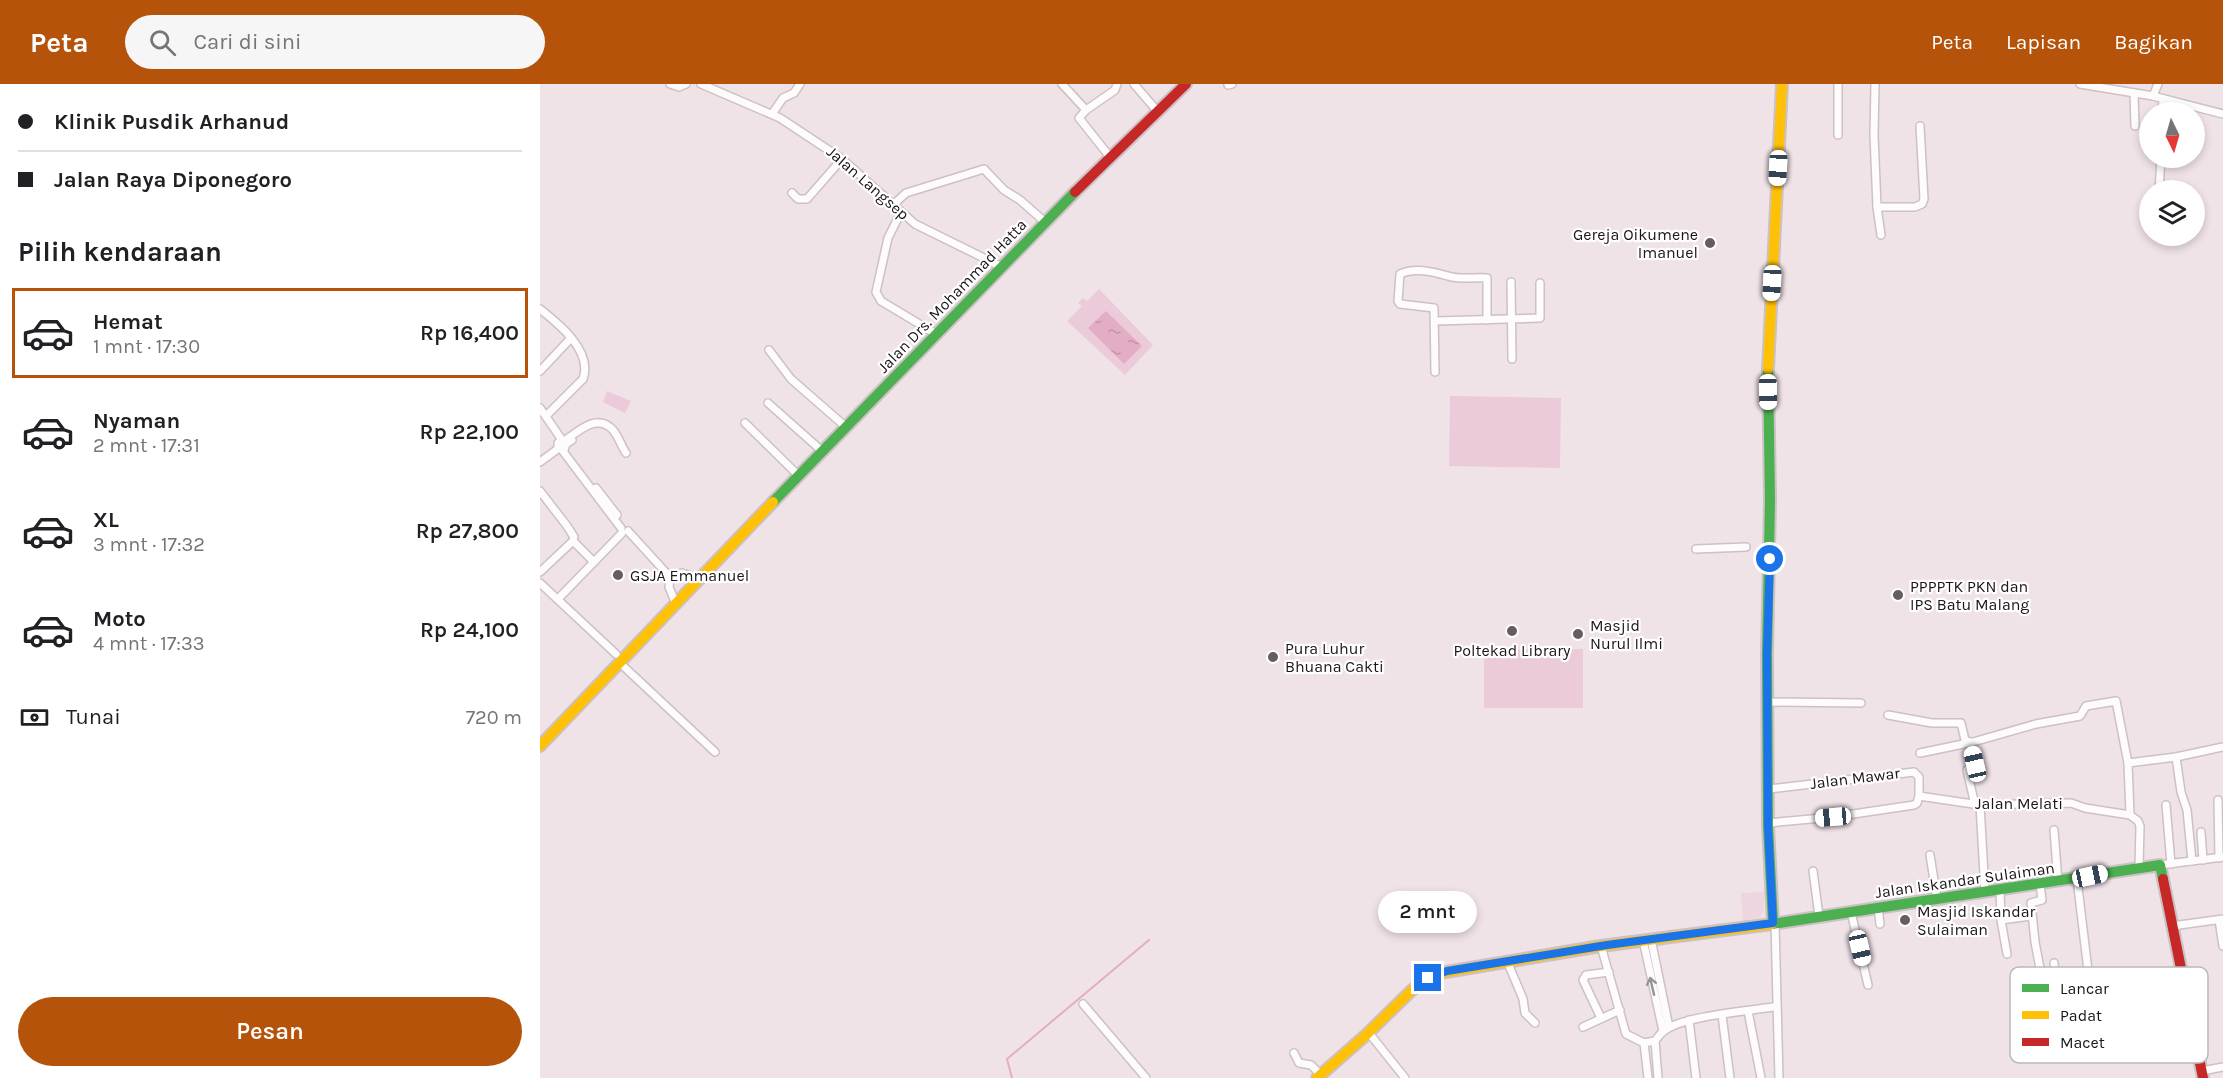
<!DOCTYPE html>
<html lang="id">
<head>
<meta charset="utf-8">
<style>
  body { margin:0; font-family:Karla,sans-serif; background:#f6f6f6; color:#202124; height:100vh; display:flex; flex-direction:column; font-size:22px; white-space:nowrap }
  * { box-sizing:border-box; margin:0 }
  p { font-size:20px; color:#757577 }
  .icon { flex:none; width:33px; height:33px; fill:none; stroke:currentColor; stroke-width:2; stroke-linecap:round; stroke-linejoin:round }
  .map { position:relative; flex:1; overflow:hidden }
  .details { display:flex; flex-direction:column; background:#fff; width:540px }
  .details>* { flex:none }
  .banner { display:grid; align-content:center; height:132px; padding:0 18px; background:#fff }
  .needle { width:39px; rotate:175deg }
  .tools { position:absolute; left:1599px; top:18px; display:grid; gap:12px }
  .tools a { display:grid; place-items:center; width:66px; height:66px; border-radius:50%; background:#fff; box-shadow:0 3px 9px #0003; font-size:30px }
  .end { position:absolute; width:27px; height:27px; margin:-14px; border:8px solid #1a73e8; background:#fff; box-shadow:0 0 0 3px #fff }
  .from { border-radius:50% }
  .bubble { position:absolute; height:42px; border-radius:21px; background:#fff; box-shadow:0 3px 9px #0003; font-size:20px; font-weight:600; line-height:42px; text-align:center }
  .car { position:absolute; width:18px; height:36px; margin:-18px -9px; border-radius:8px; box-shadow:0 0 4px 2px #0007; background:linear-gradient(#fff 24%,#345 0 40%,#fff 0 76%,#345 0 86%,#fff 0) }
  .banner b { display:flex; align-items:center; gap:21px; height:57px; font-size:22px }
  .banner b+b { border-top:2px solid #e0e0e0 }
  .banner i { width:15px; height:15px; background:#202124 }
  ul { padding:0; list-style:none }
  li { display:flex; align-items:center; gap:18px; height:90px; margin:0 12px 9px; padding:0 6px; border:3px solid transparent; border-radius:0px }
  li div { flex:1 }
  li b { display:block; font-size:22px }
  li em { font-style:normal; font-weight:600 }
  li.on { border-color:#b45309 }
  li>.icon { width:54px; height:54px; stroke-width:1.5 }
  h2 { padding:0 18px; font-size:27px; line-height:72px }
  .pay { display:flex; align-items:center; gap:15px; height:66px; padding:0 18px; font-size:22px }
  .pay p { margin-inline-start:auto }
  .cta { display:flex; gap:12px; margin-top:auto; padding:12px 18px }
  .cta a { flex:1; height:69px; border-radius:36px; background:#b45309; color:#fff; font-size:24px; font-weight:600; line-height:69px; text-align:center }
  header { display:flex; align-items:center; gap:36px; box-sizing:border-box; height:84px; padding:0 30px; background:#b45309; color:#fff }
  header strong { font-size:28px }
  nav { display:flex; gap:33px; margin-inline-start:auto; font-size:21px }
  .search { width:420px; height:54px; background:#f6f6f6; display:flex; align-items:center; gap:15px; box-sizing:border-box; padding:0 21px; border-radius:33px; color:#757577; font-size:22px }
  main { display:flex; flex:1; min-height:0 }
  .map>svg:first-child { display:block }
  .built { fill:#edd6df }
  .park { fill:#ebcbd9 }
  .water { fill:url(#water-ripples) }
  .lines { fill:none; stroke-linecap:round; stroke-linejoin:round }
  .stream { stroke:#e2adc5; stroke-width:2 }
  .street-casing { stroke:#ccc1c5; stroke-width:10 }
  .fast-casing { stroke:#ccc1c5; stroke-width:14 }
  .slow-casing { stroke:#ccc1c5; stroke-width:14 }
  .jam-casing { stroke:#ccc1c5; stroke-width:14 }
  .street { stroke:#fdfbfc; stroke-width:7 }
  .fast { stroke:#4caf50; stroke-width:10 }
  .slow { stroke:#ffc107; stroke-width:10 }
  .jam { stroke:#c62828; stroke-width:10 }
  .oneway { stroke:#989495 }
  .route { stroke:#1a73e8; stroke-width:8 }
  .poi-dot { fill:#675d61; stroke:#fff; stroke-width:2 }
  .labels { text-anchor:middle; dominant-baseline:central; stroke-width:4.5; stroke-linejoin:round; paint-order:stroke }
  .street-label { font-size:16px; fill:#1d1518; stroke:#fff }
  .poi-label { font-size:16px; fill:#1d1518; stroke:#fff; text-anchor:start }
  .key { fill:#fff; stroke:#bbb9ba; stroke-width:1.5 }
  .key-label { font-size:16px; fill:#1d1518 }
</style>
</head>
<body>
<header>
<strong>Peta</strong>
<div class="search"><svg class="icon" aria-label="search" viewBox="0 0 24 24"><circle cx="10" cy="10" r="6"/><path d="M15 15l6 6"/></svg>Cari di sini</div>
<nav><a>Peta</a><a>Lapisan</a><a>Bagikan</a></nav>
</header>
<main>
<section class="details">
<div class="banner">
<b><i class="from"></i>Klinik Pusdik Arhanud</b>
<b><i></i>Jalan Raya Diponegoro</b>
</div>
<h2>Pilih kendaraan</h2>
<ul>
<li class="on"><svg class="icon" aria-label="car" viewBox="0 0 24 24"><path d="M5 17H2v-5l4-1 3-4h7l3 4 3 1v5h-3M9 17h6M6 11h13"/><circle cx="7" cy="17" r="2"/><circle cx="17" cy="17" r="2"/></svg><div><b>Hemat</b><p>1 mnt · 17:30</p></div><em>Rp 16,400</em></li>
<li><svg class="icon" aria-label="car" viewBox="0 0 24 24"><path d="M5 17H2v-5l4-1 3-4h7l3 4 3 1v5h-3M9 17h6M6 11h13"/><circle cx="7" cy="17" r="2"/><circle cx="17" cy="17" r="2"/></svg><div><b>Nyaman</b><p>2 mnt · 17:31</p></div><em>Rp 22,100</em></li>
<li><svg class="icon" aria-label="car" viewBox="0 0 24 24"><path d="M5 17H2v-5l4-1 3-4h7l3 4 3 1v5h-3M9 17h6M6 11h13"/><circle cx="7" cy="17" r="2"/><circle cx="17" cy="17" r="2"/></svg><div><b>XL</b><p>3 mnt · 17:32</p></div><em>Rp 27,800</em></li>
<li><svg class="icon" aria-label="car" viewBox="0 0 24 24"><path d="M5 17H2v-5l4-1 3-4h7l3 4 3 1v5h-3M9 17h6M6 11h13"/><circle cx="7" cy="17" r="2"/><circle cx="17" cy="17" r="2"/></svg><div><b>Moto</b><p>4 mnt · 17:33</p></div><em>Rp 24,100</em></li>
</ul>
<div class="pay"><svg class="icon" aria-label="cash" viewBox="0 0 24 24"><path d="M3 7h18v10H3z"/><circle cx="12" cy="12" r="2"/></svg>Tunai<p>720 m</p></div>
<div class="cta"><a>Pesan</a></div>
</section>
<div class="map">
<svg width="1683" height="994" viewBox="0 0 1683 994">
  <defs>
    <pattern id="water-ripples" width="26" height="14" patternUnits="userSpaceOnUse" patternTransform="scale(1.5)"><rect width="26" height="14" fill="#e2adc5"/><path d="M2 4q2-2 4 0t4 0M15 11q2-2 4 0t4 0" fill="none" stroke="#c194a8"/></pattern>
  </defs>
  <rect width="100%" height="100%" fill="#f0e3e8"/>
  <path class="built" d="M 1224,808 L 1224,826 L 1220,833 L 1203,837 L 1201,809 Z"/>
  <g class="park">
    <path d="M 559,205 L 613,261 L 585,291 L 527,237 L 542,222 L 538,219 L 543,214 L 547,217 Z"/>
    <path d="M 67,307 L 91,317 L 85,329 L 63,318 Z"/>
    <path d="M 910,312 L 1021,314 L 1020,384 L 909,382 Z"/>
    <path d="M 1043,565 L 1043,624 L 944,624 L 944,566 Z"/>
  </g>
  <path class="water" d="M 566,227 L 602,262 L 584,280 L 548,244 Z"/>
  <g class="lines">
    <path class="stream" d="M 472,994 L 467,975 L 609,856"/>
    <defs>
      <g id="street">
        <path d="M 130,0 L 139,3 L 146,0"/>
        <path d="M 161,0 L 240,34 L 302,75 L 375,140 L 462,183"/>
        <path d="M 522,0 L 546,26"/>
        <path d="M 594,0 L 618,28"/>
        <path d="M 1298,0 L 1298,51"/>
        <path d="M 1335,0 L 1334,51 L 1337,123 L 1341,151"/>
        <path d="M 1540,0 L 1613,12 L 1683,30"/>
        <path d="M 688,1 L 692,0"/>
        <path d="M 1594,9 L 1595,42"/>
        <path d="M 1613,12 L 1618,0"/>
        <path d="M 1622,28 L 1623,16"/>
        <path d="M 232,30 L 243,14 L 254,9 L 260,0"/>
        <path d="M 570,73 L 539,34 L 546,26 L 575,6 L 577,0"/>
        <path d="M 1619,106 L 1621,74"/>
        <path d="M 252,109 L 258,115 L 267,115 L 302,75"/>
        <path d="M 353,121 L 366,109 L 444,85 L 464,106 L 480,116 L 505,138"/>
        <path d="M 1337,123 L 1375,123 L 1382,120 L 1384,115 L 1380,42"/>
        <path d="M 361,128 L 348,154 L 336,208 L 341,217 L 396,250"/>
        <path d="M 971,198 L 972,275"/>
        <path d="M 0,225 C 19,240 53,267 43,295 L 6,332"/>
        <path d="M 895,237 L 1000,234 L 1000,199"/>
        <path d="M 229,266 L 251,295 L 306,343"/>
        <path d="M 0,287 L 31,254"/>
        <path d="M 895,288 L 894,224 L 860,220 L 858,217 L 860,190 C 875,183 893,188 908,192 C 919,196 935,193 947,194 L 947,236"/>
        <path d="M 228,319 L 282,367"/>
        <path d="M 0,324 L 22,356"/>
        <path d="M 205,339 L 259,392"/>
        <path d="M 24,357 C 38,348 55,330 71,344 C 78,350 81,362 86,369"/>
        <path d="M 26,360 L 21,356 L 18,359 L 18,363 L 24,366 L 26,360 L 32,356"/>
        <path d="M 22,366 L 81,444"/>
        <path d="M 0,378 L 19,364"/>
        <path d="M 56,404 L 77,431"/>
        <path d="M 0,407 L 27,442 L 34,453 L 33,457 L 0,488"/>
        <path d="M 88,447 L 130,493 L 129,503 L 136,520"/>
        <path d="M 33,457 L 54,478"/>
        <path d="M 1156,465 L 1206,463"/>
        <path d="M 130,493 L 142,489 L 160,495"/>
        <path d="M 0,499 L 76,570"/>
        <path d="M 18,515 L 82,449"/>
        <path d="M 80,579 L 175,668"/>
        <path d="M 1228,618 L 1321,619"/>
        <path d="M 1348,631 L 1392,639 L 1421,639 L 1425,656 L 1430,658 L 1435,679 L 1435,682 L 1427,686 L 1435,721"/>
        <path d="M 1380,669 L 1433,658 L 1496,640 L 1540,632 L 1546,622 L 1576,617 L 1588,679 L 1590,731 L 1598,737 L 1600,742 L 1599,783"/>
        <path d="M 1636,673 L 1641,708 L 1647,726 L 1652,777"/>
        <path d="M 1588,679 L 1636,673 L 1683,663"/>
        <path d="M 1229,705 L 1374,688 L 1379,693 L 1379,712"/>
        <path d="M 1678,716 L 1679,774"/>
        <path d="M 1440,721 L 1445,808"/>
        <path d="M 1626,721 L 1631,780"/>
        <path d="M 1228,739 L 1293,733 L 1374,721 L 1377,719 L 1379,712 L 1440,721 L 1531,719 L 1545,724 L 1590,731"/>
        <path d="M 1514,746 L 1518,798"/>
        <path d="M 1661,748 L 1663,776"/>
        <path d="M 1390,771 L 1397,815"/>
        <path d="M 1620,781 L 1683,773"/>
        <path d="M 1273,787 L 1279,832"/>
        <path d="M 1537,795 L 1555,945"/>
        <path d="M 1500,800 L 1502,816 L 1491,819 L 1495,858 L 1502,895 L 1501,917 L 1505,937"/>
        <path d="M 1460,806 L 1461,836 L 1467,870"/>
        <path d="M 1338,823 L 1340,840"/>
        <path d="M 1311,828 L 1328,901"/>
        <path d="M 1461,836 L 1491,832"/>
        <path d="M 1679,836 L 1683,862"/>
        <path d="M 1235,839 L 1239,994"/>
        <path d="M 1632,842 L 1683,835"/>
        <path d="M 1111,855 L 1129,943"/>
        <path d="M 1103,856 L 1123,947"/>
        <path d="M 1061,862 L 1086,950 L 1104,959 L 1115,957"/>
        <path d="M 967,877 L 983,915 L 985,929 L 995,939"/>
        <path d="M 1514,879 L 1517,905"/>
        <path d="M 1516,897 L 1550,894"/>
        <path d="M 1553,918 L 1576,915 L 1580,917 L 1583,948"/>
        <path d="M 543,920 L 606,994"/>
        <path d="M 1208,927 L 1221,994"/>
        <path d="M 1182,931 L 1190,994"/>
        <path d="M 1061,934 L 1043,896 L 1046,891 L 1069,888"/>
        <path d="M 1149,936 L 1156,994"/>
        <path d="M 1043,943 L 1080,926"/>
        <path d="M 829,949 L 865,994"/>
        <path d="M 1608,955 L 1652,942"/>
        <path d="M 1104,959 L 1108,994"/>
        <path d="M 754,969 L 759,979 L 771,981 L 781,991"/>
        <path d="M 1662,987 L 1683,983"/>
        <path d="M 1118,994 L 1115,957 C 1118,954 1120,949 1124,947 C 1142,932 1208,927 1233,923"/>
      </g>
      <g id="fast">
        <path d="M 1228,285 L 1230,416 L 1227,570 L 1228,742 L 1233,839"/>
        <path d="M 233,418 L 535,108"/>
        <path d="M 1232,840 L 1620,781 L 1623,795"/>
      </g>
      <g id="slow">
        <path d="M 1228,285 L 1242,0"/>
        <path d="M 0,662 L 233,418"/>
        <path d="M 777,994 L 826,951 L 872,906 L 900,889 L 1061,862 L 1232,840"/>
      </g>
      <g id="jam">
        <path d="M 535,108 L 646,0"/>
        <path d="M 1623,795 L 1663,994"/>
      </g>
    </defs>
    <use href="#street" class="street-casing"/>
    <use href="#fast" class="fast-casing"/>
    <use href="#slow" class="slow-casing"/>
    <use href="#jam" class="jam-casing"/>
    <use href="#street" class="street"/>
    <use href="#fast" class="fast"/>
    <use href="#slow" class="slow"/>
    <use href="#jam" class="jam"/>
  </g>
  <defs><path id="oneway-shaft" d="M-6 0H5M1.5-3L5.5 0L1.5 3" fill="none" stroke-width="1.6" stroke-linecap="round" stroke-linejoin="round" transform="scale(1.5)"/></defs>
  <use class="oneway" href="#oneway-shaft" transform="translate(1112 902) rotate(-103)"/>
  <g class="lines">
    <path class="route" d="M 888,894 L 907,887 L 1067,861 L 1233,839 L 1228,742 L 1227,570 L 1230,475"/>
  </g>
  <g class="poi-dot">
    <circle cx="1170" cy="159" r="6"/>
    <circle cx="78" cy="491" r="6"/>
    <circle cx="1358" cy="511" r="6"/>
    <circle cx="972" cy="547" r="6"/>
    <circle cx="1038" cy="550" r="6"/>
    <circle cx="733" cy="573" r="6"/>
    <circle cx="1365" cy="836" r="6"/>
  </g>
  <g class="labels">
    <g class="street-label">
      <text transform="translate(328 99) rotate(41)">Jalan Langsep</text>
      <text transform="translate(412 212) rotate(-46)">Jalan Drs. Mohammad Hatta</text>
      <text transform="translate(1315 694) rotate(-7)">Jalan Mawar</text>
      <text x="1479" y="719">Jalan Melati</text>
      <text transform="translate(1425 796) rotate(-8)">Jalan Iskandar Sulaiman</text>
    </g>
    <g class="poi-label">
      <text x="1158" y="150" text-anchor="end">Gereja Oikumene<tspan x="1158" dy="18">Imanuel</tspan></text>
      <text x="90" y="491">GSJA Emmanuel</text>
      <text x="1370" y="502">PPPPTK PKN dan<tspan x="1370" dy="18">IPS Batu Malang</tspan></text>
      <text x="1050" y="541">Masjid<tspan x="1050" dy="18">Nurul Ilmi</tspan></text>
      <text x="745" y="564">Pura Luhur<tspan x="745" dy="18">Bhuana Cakti</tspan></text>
      <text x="972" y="566" text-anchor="middle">Poltekad Library</text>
      <text x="1377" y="827">Masjid Iskandar<tspan x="1377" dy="18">Sulaiman</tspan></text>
    </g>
  </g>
  <rect x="1470" y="883" width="198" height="96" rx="9" class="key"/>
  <rect x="1482" y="900" width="27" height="8" fill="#4caf50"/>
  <rect x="1482" y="927" width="27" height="8" fill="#ffc107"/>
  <rect x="1482" y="954" width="27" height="8" fill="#c62828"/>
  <g class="key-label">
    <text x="1520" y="910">Lancar</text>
    <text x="1520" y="937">Padat</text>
    <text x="1520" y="964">Macet</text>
  </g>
</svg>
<div class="tools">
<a><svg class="needle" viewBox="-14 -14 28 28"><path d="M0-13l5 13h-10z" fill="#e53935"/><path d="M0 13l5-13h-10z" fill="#757577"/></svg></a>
<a><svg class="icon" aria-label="layers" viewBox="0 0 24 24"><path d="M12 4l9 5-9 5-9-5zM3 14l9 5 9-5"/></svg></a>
</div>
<i class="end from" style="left:1230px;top:475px"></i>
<i class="end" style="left:888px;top:894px"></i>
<div class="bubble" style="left:838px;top:807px;width:99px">2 mnt</div>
<i class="car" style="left:1238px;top:84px;rotate:183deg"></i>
<i class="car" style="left:1232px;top:199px;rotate:183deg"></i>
<i class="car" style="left:1228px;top:308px;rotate:179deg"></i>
<i class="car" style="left:1435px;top:680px;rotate:347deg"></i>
<i class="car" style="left:1293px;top:733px;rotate:265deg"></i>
<i class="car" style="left:1550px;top:792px;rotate:78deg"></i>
<i class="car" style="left:1320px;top:864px;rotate:167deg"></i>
</div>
</main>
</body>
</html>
